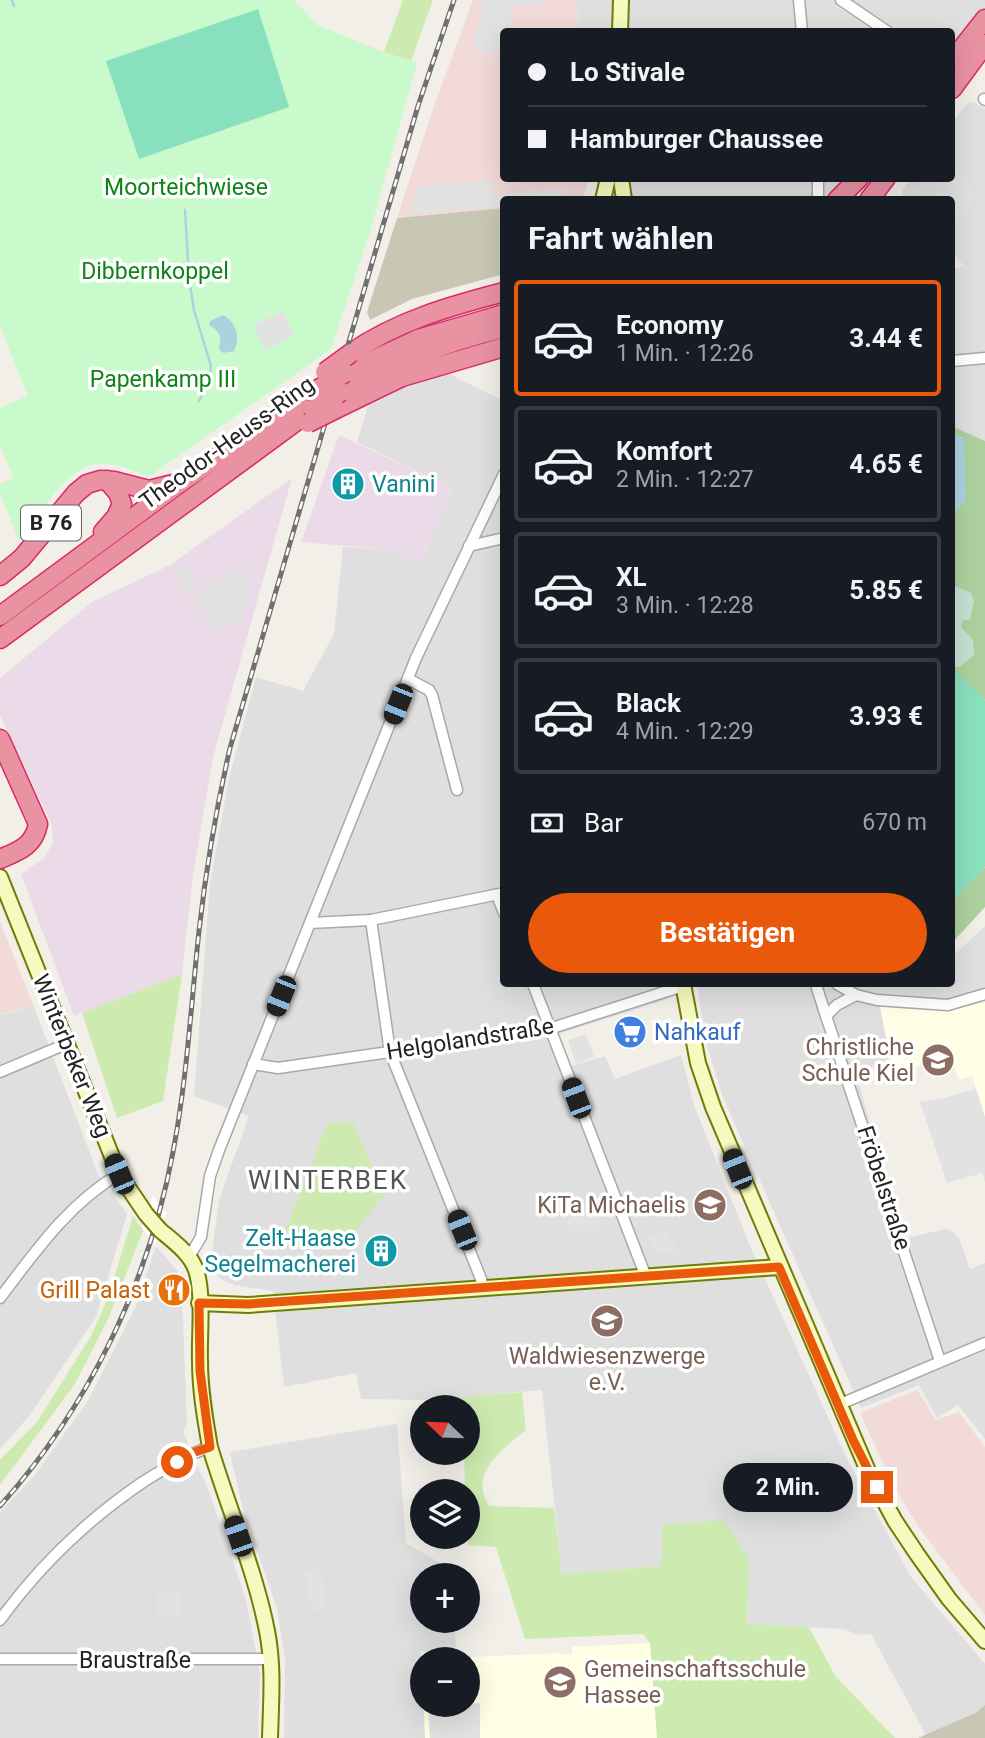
<!DOCTYPE html>
<html lang="de">
<head>
<meta charset="utf-8">
<style>
  body { margin:0; font-family:Roboto,sans-serif; background:#20242c; color:#f1f3f6; height:100vh; display:flex; flex-direction:column; font-size:26px; white-space:nowrap }
  * { box-sizing:border-box; margin:0 }
  p { font-size:23px; color:#9ea1a6 }
  .icon { flex:none; width:38px; height:38px; fill:none; stroke:currentColor; stroke-width:2; stroke-linecap:round; stroke-linejoin:round }
  .map { position:relative; flex:1; overflow:hidden }
  .details { position:absolute; left:500px; top:196px; width:455px; height:791px; display:flex; flex-direction:column; background:#171b24; border-radius:7px; box-shadow:0 7px 28px #0002 }
  .details>* { flex:none }
  .hud { position:absolute; left:500px; top:28px; width:455px; height:154px; border-radius:7px; box-shadow:0 7px 28px #0002; display:grid; align-content:center; height:154px; padding:0 28px; background:#171b24 }
  .needle { width:46px; rotate:293deg }
  .tools { position:absolute; left:410px; top:1395px; display:grid; gap:14px }
  .tools a { display:grid; place-items:center; width:70px; height:70px; border-radius:50%; background:#171b24; box-shadow:0 7px 28px #0002; font-size:35px }
  .end { position:absolute; width:32px; height:32px; margin:-16px; border:9px solid #ea580c; background:#fff; box-shadow:0 0 0 4px #fff }
  .from { border-radius:50% }
  .bubble { position:absolute; height:49px; border-radius:24px; background:#171b24; box-shadow:0 7px 28px #0002; font-size:23px; font-weight:700; line-height:49px; text-align:center }
  .car { position:absolute; width:21px; height:42px; margin:-21px -10px; border-radius:9px; box-shadow:0 0 5px 2px #0007; background:linear-gradient(#222 24%,#8ab4d8 0 40%,#222 0 76%,#8ab4d8 0 86%,#222 0) }
  .hud b { display:flex; align-items:center; gap:24px; height:66px; font-size:26px }
  .hud b+b { border-top:2px solid #363941 }
  .hud i { width:18px; height:18px; background:#f1f3f6 }
  ul { padding:0; list-style:none }
  li { display:flex; align-items:center; gap:21px; height:116px; margin:0 14px 10px; padding:0 14px; border:4px solid #363941; border-radius:7px }
  li div { flex:1 }
  li b { display:block; font-size:26px }
  li em { font-style:normal; font-weight:700 }
  li.on { border-color:#ea580c }
  li>.icon { width:63px; height:63px; stroke-width:1.5 }
  h2 { padding:0 28px; font-size:32px; line-height:84px }
  .pay { display:flex; align-items:center; gap:18px; height:77px; padding:0 28px; font-size:26px }
  .pay p { margin-inline-start:auto }
  .cta { display:flex; gap:14px; margin-top:auto; padding:14px 28px }
  .cta a { flex:1; height:80px; border-radius:42px; background:#ea580c; color:#fff; font-size:28px; font-weight:700; line-height:80px; text-align:center }
  .map>svg:first-child { display:block }
  .residential { fill:#e0dfdf }
  .commercial { fill:#f2dad9 }
  .industrial { fill:#ebdbe8 }
  .education { fill:#ffffe5 }
  .construction { fill:#c7c7b4 }
  .grass { fill:#cdebb0 }
  .forest { fill:#add19e }
  .wetland { fill:#c6e0d4 }
  .park { fill:#c8facc }
  .pitch { fill:#88e0be }
  .parking { fill:#e2e2e2 }
  .water { fill:#aad3df }
  .pier { fill:#fff }
  .lines { fill:none; stroke-linecap:round; stroke-linejoin:round }
  .stream { stroke:#aad3df; stroke-width:2.5 }
  .street-casing { stroke:#a9a9a9; stroke-width:13 }
  .secondary-casing { stroke:#707d05; stroke-width:18 }
  .highway-casing { stroke:#dc2a67; stroke-width:21 }
  .street { stroke:#fff; stroke-width:10 }
  .secondary { stroke:#f7fabf; stroke-width:14 }
  .highway { stroke:#e892a2; stroke-width:18 }
  .rail-casing { stroke:#707070; stroke-width:5 }
  .rail { stroke:#fff; stroke-width:2.5; stroke-dasharray:8; stroke-linecap:butt }
  .secondary-bridge-casing { stroke:#707d05; stroke-width:18; stroke-linecap:butt }
  .highway-bridge-casing { stroke:#dc2a67; stroke-width:21; stroke-linecap:butt }
  .secondary-bridge { stroke:#f7fabf; stroke-width:14 }
  .highway-bridge { stroke:#e892a2; stroke-width:18 }
  .route { stroke:#ea580c; stroke-width:9 }
  .labels { text-anchor:middle; dominant-baseline:central; stroke-width:7; stroke-linejoin:round; paint-order:stroke }
  .shield { fill:#fff; stroke:#646464; stroke-width:2 }
  .shield-label { font-size:21px; font-weight:bold; fill:#222 }
  .park-label { font-size:23px; fill:#0c8416; stroke:#fff }
  .street-label { font-size:23px; fill:#222; stroke:#fff }
  .culture-label { font-size:23px; fill:#0d838f; stroke:#fff; text-anchor:start }
  .shop-label { font-size:23px; fill:#366cbe; stroke:#fff; text-anchor:start }
  .education-label { font-size:23px; fill:#785e54; stroke:#fff; text-anchor:end }
  .food-label { font-size:23px; fill:#c56008; stroke:#fff; text-anchor:end }
  .quarter-label { font-size:26px; letter-spacing:2px; fill:#555; stroke:#fff }
</style>
</head>
<body>
<div class="map">
<svg width="985" height="1738" viewBox="0 0 985 1738">
  <rect width="100%" height="100%" fill="#f2efe9"/>
  <g class="residential">
    <path d="M 577,0 L 985,0 L 985,7 L 952,49 L 952,32 L 578,31 Z"/>
    <path d="M 968,102 L 975,103 L 985,109 L 985,441 L 952,426 L 952,269 L 964,266 L 952,252 L 952,200 L 902,198 L 902,190 L 911,179 L 952,178 L 952,123 Z"/>
    <path d="M 621,179 L 852,179 L 826,200 L 624,199 Z"/>
    <path d="M 445,372 L 504,401 L 504,984 L 667,984 L 669,999 L 558,1034 L 571,1066 L 605,1056 L 615,1079 L 681,1055 L 695,1108 L 750,1246 L 848,1461 L 911,1577 L 985,1664 L 985,1705 L 975,1713 L 926,1735 L 871,1634 L 859,1635 L 844,1629 L 747,1624 L 749,1559 L 562,1574 L 542,1390 L 427,1400 L 361,1399 L 356,1373 L 284,1387 L 273,1291 L 234,1285 L 219,1278 L 212,1251 L 219,1200 L 249,1116 L 194,1096 L 210,883 L 229,778 L 256,677 L 303,691 L 334,634 L 343,547 L 382,549 L 421,562 L 453,488 L 357,442 L 368,406 L 406,387 Z"/>
    <path d="M 985,926 L 985,1002 L 949,1011 L 880,1006 L 890,1058 L 856,1074 L 903,1239 L 945,1229 L 952,1231 L 959,1238 L 970,1269 L 985,1263 L 985,1439 L 958,1405 L 937,1418 L 919,1385 L 861,1408 L 722,1095 L 706,1043 L 697,984 L 952,984 L 952,957 Z"/>
    <path d="M 34,1007 L 98,1174 L 127,1214 L 96,1317 L 30,1415 L 0,1449 L 0,1015 Z"/>
    <path d="M 156,1246 L 179,1273 L 183,1319 L 187,1426 L 183,1431 L 200,1473 L 206,1483 L 245,1596 L 260,1673 L 258,1738 L 0,1738 L 0,1512 L 35,1475 L 89,1399 L 135,1308 Z"/>
    <path d="M 397,1424 L 406,1543 L 452,1570 L 453,1575 L 422,1575 L 422,1620 L 454,1621 L 456,1647 L 420,1652 L 425,1738 L 284,1738 L 285,1659 L 277,1609 L 242,1506 L 230,1452 Z"/>
  </g>
  <g class="commercial">
    <path d="M 473,0 L 577,0 L 578,31 L 504,32 L 504,178 L 589,179 L 583,199 L 504,200 L 504,208 L 397,218 L 434,106 Z"/>
    <path d="M 0,921 L 34,1007 L 0,1014 Z"/>
    <path d="M 917,1390 L 936,1420 L 959,1412 L 985,1447 L 985,1615 L 918,1526 L 893,1485 L 860,1413 Z"/>
  </g>
  <g class="industrial">
    <path d="M 339,435 L 453,488 L 422,563 L 382,549 L 301,542 Z"/>
    <path d="M 292,478 L 213,757 L 193,875 L 182,974 L 74,1016 L 21,874 L 44,858 L 53,843 L 52,825 L 0,716 L 0,678 L 92,602 L 170,565 Z"/>
  </g>
  <g class="education">
    <path d="M 985,1002 L 985,1117 L 972,1076 L 959,1080 L 954,1066 L 929,1075 L 925,1063 L 897,1072 L 890,1058 L 880,1006 L 949,1011 Z"/>
    <path d="M 650,1643 L 657,1738 L 425,1738 L 424,1705 L 467,1704 L 467,1659 L 432,1659 L 561,1653 L 562,1655 L 572,1655 L 572,1647 Z"/>
  </g>
  <g class="construction">
    <path d="M 504,208 L 504,274 L 412,299 L 370,320 L 367,312 L 397,218 Z"/>
    <path d="M 985,1705 L 985,1738 L 918,1738 L 975,1713 Z"/>
  </g>
  <g class="grass">
    <path d="M 403,0 L 433,0 L 411,61 L 384,52 Z"/>
    <path d="M 182,974 L 163,1101 L 117,1118 L 82,1013 Z"/>
    <path d="M 328,1122 L 353,1122 L 384,1195 L 356,1231 L 281,1242 Z"/>
    <path d="M 133,1216 L 143,1231 L 109,1317 L 75,1384 L 0,1485 L 0,1460 L 37,1422 L 91,1336 L 108,1298 Z"/>
    <path d="M 522,1392 L 526,1430 C 502,1449 468,1474 489,1506 L 554,1508 L 562,1574 L 662,1566 L 662,1525 L 724,1520 L 749,1559 L 747,1624 L 809,1627 L 835,1676 L 895,1738 L 657,1738 L 650,1643 L 643,1634 L 525,1639 L 496,1547 L 468,1545 L 467,1491 L 465,1491 L 464,1453 L 467,1452 L 467,1407 L 426,1407 L 427,1400 Z"/>
  </g>
  <g class="forest">
    <path d="M 952,426 L 985,441 L 985,700 L 952,670 L 952,513 L 955,513 L 964,438 L 952,435 Z"/>
    <path d="M 985,867 L 985,907 L 952,943 L 952,901 Z"/>
  </g>
  <path class="wetland" d="M 952,585 L 971,593 L 974,601 L 970,620 L 963,620 L 961,627 L 973,640 L 974,655 L 959,667 L 952,667 Z"/>
  <path class="park" d="M 0,0 L 294,0 L 317,25 L 384,52 L 417,63 L 370,232 L 331,349 L 149,477 C 133,471 114,461 96,464 C 65,469 37,518 19,541 L 0,493 L 0,484 L 13,478 L 0,444 L 0,408 L 28,396 L 0,326 Z"/>
  <g class="pitch">
    <path d="M 258,9 L 289,107 L 139,159 L 106,61 Z"/>
    <path d="M 953,669 L 985,700 L 985,867 L 952,901 Z"/>
  </g>
  <g class="parking">
    <path d="M 483,0 L 545,0 L 545,4 L 512,5 L 512,31 L 504,32 L 504,54 L 473,50 Z"/>
    <path d="M 493,179 L 495,195 L 565,190 L 565,199 L 504,200 L 504,206 L 410,213 L 419,187 Z"/>
    <path d="M 283,311 L 294,336 L 265,350 L 253,325 Z"/>
    <path d="M 187,565 L 198,584 L 197,588 L 184,595 L 175,572 Z"/>
    <path d="M 240,567 L 254,592 L 242,619 L 217,631 L 213,621 L 191,595 Z"/>
    <path d="M 586,1034 L 594,1057 L 576,1064 L 568,1040 Z"/>
    <path d="M 976,1089 L 985,1117 L 985,1182 L 982,1173 L 947,1183 L 920,1102 L 940,1099 Z"/>
    <path d="M 590,1209 L 599,1213 L 601,1231 L 569,1233 L 567,1211 Z"/>
    <path d="M 667,1231 L 671,1238 L 674,1237 L 674,1246 L 680,1249 L 677,1257 L 664,1251 L 654,1253 L 649,1238 Z"/>
    <path d="M 784,1478 L 786,1497 L 740,1504 L 737,1484 Z"/>
    <path d="M 320,1569 L 327,1602 L 323,1603 L 325,1609 L 312,1611 L 304,1572 Z"/>
    <path d="M 181,1591 L 181,1616 L 158,1617 L 158,1592 Z"/>
    <path d="M 480,1703 L 480,1738 L 430,1738 L 428,1706 Z"/>
  </g>
  <g class="water">
    <path d="M 223,315 C 236,322 241,337 234,351 L 223,353 L 219,349 C 222,337 220,331 209,325 L 210,321 Z"/>
    <path d="M 952,435 L 964,438 L 966,500 L 955,513 L 952,513 Z"/>
  </g>
  <path class="pier" d="M 153,1195 L 166,1213 L 155,1245 L 142,1227 Z"/>
  <g class="lines">
    <g class="stream">
      <path d="M 12,0 L 14,6"/>
      <path d="M 185,210 L 189,279 L 194,310 L 211,366 L 208,384 L 199,401"/>
    </g>
    <defs>
      <g id="street">
        <path d="M 799,0 L 802,32"/>
        <path d="M 841,0 L 888,32"/>
        <path d="M 984,99 L 985,100"/>
        <path d="M 818,178 L 818,200"/>
        <path d="M 952,361 L 985,358"/>
        <path d="M 469,546 L 504,538"/>
        <path d="M 408,679 L 429,690 L 432,695 L 457,790"/>
        <path d="M 497,895 L 504,913"/>
        <path d="M 371,920 L 390,1052 L 481,1279 L 483,1289"/>
        <path d="M 310,923 L 371,920 L 504,893"/>
        <path d="M 533,984 L 646,1277"/>
        <path d="M 837,984 L 856,995 L 877,1000 L 948,1005 L 985,994"/>
        <path d="M 817,988 L 826,1016"/>
        <path d="M 856,995 L 837,1005 L 826,1016 L 940,1361"/>
        <path d="M 253,1064 L 278,1068 L 549,1029 L 683,986"/>
        <path d="M 0,1072 L 66,1044"/>
        <path d="M 189,1257 L 201,1237 L 210,1176 L 219,1150 L 416,658 L 504,474"/>
        <path d="M 0,1298 C 35,1252 68,1204 119,1174"/>
        <path d="M 838,1405 L 985,1343"/>
        <path d="M 0,1620 C 40,1565 87,1520 143,1482 C 164,1469 186,1455 210,1447"/>
        <path d="M 0,1659 L 271,1659"/>
      </g>
      <g id="secondary">
        <path d="M 620,32 L 621,0"/>
        <path d="M 621,178 L 624,200"/>
        <path d="M 603,200 L 608,178"/>
        <path d="M 0,877 L 119,1174 L 146,1214"/>
        <path d="M 683,984 L 698,1063 L 713,1107 L 868,1471 L 895,1521 L 917,1554 L 949,1599 L 985,1641"/>
        <path d="M 160,1230 C 173,1241 190,1253 196,1270 C 204,1294 199,1335 200,1361 C 200,1390 205,1419 210,1447 C 228,1508 255,1569 267,1631 C 274,1666 271,1702 270,1738"/>
        <path d="M 199,1303 L 248,1305 L 779,1267"/>
      </g>
      <g id="highway">
        <path d="M 952,61 L 985,19"/>
        <path d="M 952,89 L 985,44"/>
        <path d="M 837,200 L 859,178"/>
        <path d="M 869,200 L 886,178"/>
        <path d="M 351,353 C 397,321 450,306 504,292"/>
        <path d="M 345,373 L 418,339 L 504,314"/>
        <path d="M 341,392 C 393,362 446,342 504,328"/>
        <path d="M 336,409 L 402,377 L 504,347"/>
        <path d="M 103,532 L 116,517 L 122,504 L 118,493 L 107,480"/>
        <path d="M 0,576 L 22,558 L 76,493 L 87,484 L 100,480 L 114,481 L 149,490 L 173,484"/>
        <path d="M 0,616 L 184,480 L 320,388"/>
        <path d="M 0,639 L 313,409"/>
        <path d="M 0,739 L 38,824 C 34,846 19,851 0,859"/>
      </g>
    </defs>
    <use href="#street" class="street-casing"/>
    <use href="#secondary" class="secondary-casing"/>
    <use href="#highway" class="highway-casing"/>
    <use href="#street" class="street"/>
    <use href="#secondary" class="secondary"/>
    <use href="#highway" class="highway"/>
    <defs>
      <path id="rail" d="M 0,1506 C 88,1408 149,1282 173,1152 C 187,1079 191,1005 199,931 C 206,869 216,809 230,748 L 418,106 L 454,0"/>
    </defs>
    <use href="#rail" class="rail-casing"/>
    <use href="#rail" class="rail"/>
    <defs>
      <path id="secondary-bridge" d="M 146,1214 L 160,1230"/>
      <g id="highway-bridge">
        <path d="M 325,372 L 351,353"/>
        <path d="M 320,388 L 345,373"/>
        <path d="M 313,409 L 341,392"/>
        <path d="M 308,423 L 336,409"/>
      </g>
    </defs>
    <use href="#secondary-bridge" class="secondary-bridge-casing"/>
    <use href="#highway-bridge" class="highway-bridge-casing"/>
    <use href="#secondary-bridge" class="secondary-bridge"/>
    <use href="#highway-bridge" class="highway-bridge"/>
  </g>
  <g class="lines">
    <path class="route" d="M 177,1462 L 195,1452 L 210,1447 L 200,1371 L 199,1303 L 248,1304 L 779,1267 L 853,1440 L 877,1487"/>
  </g>
  <defs>
    <symbol id="building-disc" viewBox="-11 -11 22 22"><circle r="9.5" fill="#0f9aa8" stroke="#fff"/><path d="M-4-6H4V6H1V3H-1V6H-4ZM-2.5-4.3h1.7v1.8h-1.7ZM.8-4.3h1.7v1.8H.8ZM-2.5-1h1.7V.8h-1.7ZM.8-1h1.7V.8H.8Z" fill="#fff"/></symbol>
    <symbol id="supermarket-disc" viewBox="-11 -11 22 22"><circle r="9.5" fill="#3f7fe0" stroke="#fff"/><path d="M-6-5.5h2.5l.6 2H6L4.5 2H-2.5L-4.4-4H-6ZM-1.5 3.2a1.3 1.3 0 1 0 .1 0ZM3 3.2a1.3 1.3 0 1 0 .1 0Z" fill="#fff"/></symbol>
    <symbol id="school-disc" viewBox="-11 -11 22 22"><circle r="9.5" fill="#8d6e63" stroke="#fff"/><path d="M0-5L7-2L0 1L-7-2ZM-4 1L0 2.5L4 1V4Q0 6-4 4Z" fill="#fff"/></symbol>
    <symbol id="restaurant-disc" viewBox="-11 -11 22 22"><circle r="9.5" fill="#e8710a" stroke="#fff"/><path d="M-5-6h1v4h1v-4h1v4h1v-4h1v5L-1.5 .5V6h-2V.5L-5-1ZM5-6V6H3V1.5H1.5Q1.5-4 5-6Z" fill="#fff"/></symbol>
  </defs>
  <g fill-rule="evenodd">
    <use href="#building-disc" x="329" y="465" width="38" height="38"/>
    <use href="#supermarket-disc" x="611" y="1013" width="38" height="38"/>
    <use href="#school-disc" x="919" y="1041" width="38" height="38"/>
    <use href="#school-disc" x="691" y="1186" width="38" height="38"/>
    <use href="#building-disc" x="362" y="1232" width="38" height="38"/>
    <use href="#restaurant-disc" x="155" y="1271" width="38" height="38"/>
    <use href="#school-disc" x="588" y="1302" width="38" height="38"/>
    <use href="#school-disc" x="541" y="1663" width="38" height="38"/>
  </g>
  <g class="labels">
    <rect class="shield" x="21" y="505.5" width="60" height="35" rx="5"/>
    <g class="shield-label">
      <text x="51" y="523">B 76</text>
    </g>
    <g class="park-label">
      <text x="186" y="187">Moorteichwiese</text>
      <text x="155" y="271">Dibbernkoppel</text>
      <text x="163" y="379">Papenkamp III</text>
    </g>
    <g class="street-label">
      <text transform="translate(227 443) rotate(-36)">Theodor-Heuss-Ring</text>
      <text transform="translate(470 1039) rotate(-9)">Helgolandstraße</text>
      <text transform="translate(72 1056) rotate(68)">Winterbeker Weg</text>
      <text transform="translate(884 1188) rotate(72)">Fröbelstraße</text>
      <text x="135" y="1660">Braustraße</text>
    </g>
    <g class="culture-label">
      <text x="372" y="484">Vanini</text>
      <text x="356" y="1238" text-anchor="end">Zelt-Haase<tspan x="356" dy="26">Segelmacherei</tspan></text>
    </g>
    <g class="shop-label">
      <text x="654" y="1032">Nahkauf</text>
    </g>
    <g class="education-label">
      <text x="914" y="1047">Christliche<tspan x="914" dy="26">Schule Kiel</tspan></text>
      <text x="686" y="1205">KiTa Michaelis</text>
      <text x="607" y="1356" text-anchor="middle">Waldwiesenzwerge<tspan x="607" dy="26">e.V.</tspan></text>
      <text x="584" y="1669" text-anchor="start">Gemeinschaftsschule<tspan x="584" dy="26">Hassee</tspan></text>
    </g>
    <g class="food-label">
      <text x="150" y="1290">Grill Palast</text>
    </g>
    <g class="quarter-label">
      <text x="328" y="1180">WINTERBEK</text>
    </g>
  </g>
</svg>
<div class="tools">
<a><svg class="needle" viewBox="-14 -14 28 28"><path d="M0-13l5 13h-10z" fill="#e53935"/><path d="M0 13l5-13h-10z" fill="#9ea1a6"/></svg></a>
<a><svg class="icon" aria-label="layers" viewBox="0 0 24 24"><path d="M12 4l9 5-9 5-9-5zM3 14l9 5 9-5"/></svg></a>
<a>+</a>
<a>−</a>
</div>
<i class="end from" style="left:177px;top:1462px"></i>
<i class="end" style="left:877px;top:1487px"></i>
<div class="bubble" style="left:723px;top:1463px;width:130px">2 Min.</div>
<i class="car" style="left:398px;top:704px;rotate:202deg"></i>
<i class="car" style="left:281px;top:996px;rotate:202deg"></i>
<i class="car" style="left:576px;top:1098px;rotate:339deg"></i>
<i class="car" style="left:737px;top:1169px;rotate:338deg"></i>
<i class="car" style="left:119px;top:1174px;rotate:337deg"></i>
<i class="car" style="left:462px;top:1230px;rotate:338deg"></i>
<i class="car" style="left:238px;top:1536px;rotate:341deg"></i>
<div class="hud">
<b><i class="from"></i>Lo Stivale</b>
<b><i></i>Hamburger Chaussee</b>
</div>
<section class="details">
<h2>Fahrt wählen</h2>
<ul>
<li class="on"><svg class="icon" aria-label="car" viewBox="0 0 24 24"><path d="M5 17H2v-5l4-1 3-4h7l3 4 3 1v5h-3M9 17h6M6 11h13"/><circle cx="7" cy="17" r="2"/><circle cx="17" cy="17" r="2"/></svg><div><b>Economy</b><p>1 Min. · 12:26</p></div><em>3.44 €</em></li>
<li><svg class="icon" aria-label="car" viewBox="0 0 24 24"><path d="M5 17H2v-5l4-1 3-4h7l3 4 3 1v5h-3M9 17h6M6 11h13"/><circle cx="7" cy="17" r="2"/><circle cx="17" cy="17" r="2"/></svg><div><b>Komfort</b><p>2 Min. · 12:27</p></div><em>4.65 €</em></li>
<li><svg class="icon" aria-label="car" viewBox="0 0 24 24"><path d="M5 17H2v-5l4-1 3-4h7l3 4 3 1v5h-3M9 17h6M6 11h13"/><circle cx="7" cy="17" r="2"/><circle cx="17" cy="17" r="2"/></svg><div><b>XL</b><p>3 Min. · 12:28</p></div><em>5.85 €</em></li>
<li><svg class="icon" aria-label="car" viewBox="0 0 24 24"><path d="M5 17H2v-5l4-1 3-4h7l3 4 3 1v5h-3M9 17h6M6 11h13"/><circle cx="7" cy="17" r="2"/><circle cx="17" cy="17" r="2"/></svg><div><b>Black</b><p>4 Min. · 12:29</p></div><em>3.93 €</em></li>
</ul>
<div class="pay"><svg class="icon" aria-label="cash" viewBox="0 0 24 24"><path d="M3 7h18v10H3z"/><circle cx="12" cy="12" r="2"/></svg>Bar<p>670 m</p></div>
<div class="cta"><a>Bestätigen</a></div>
</section>
</div>
</body>
</html>
